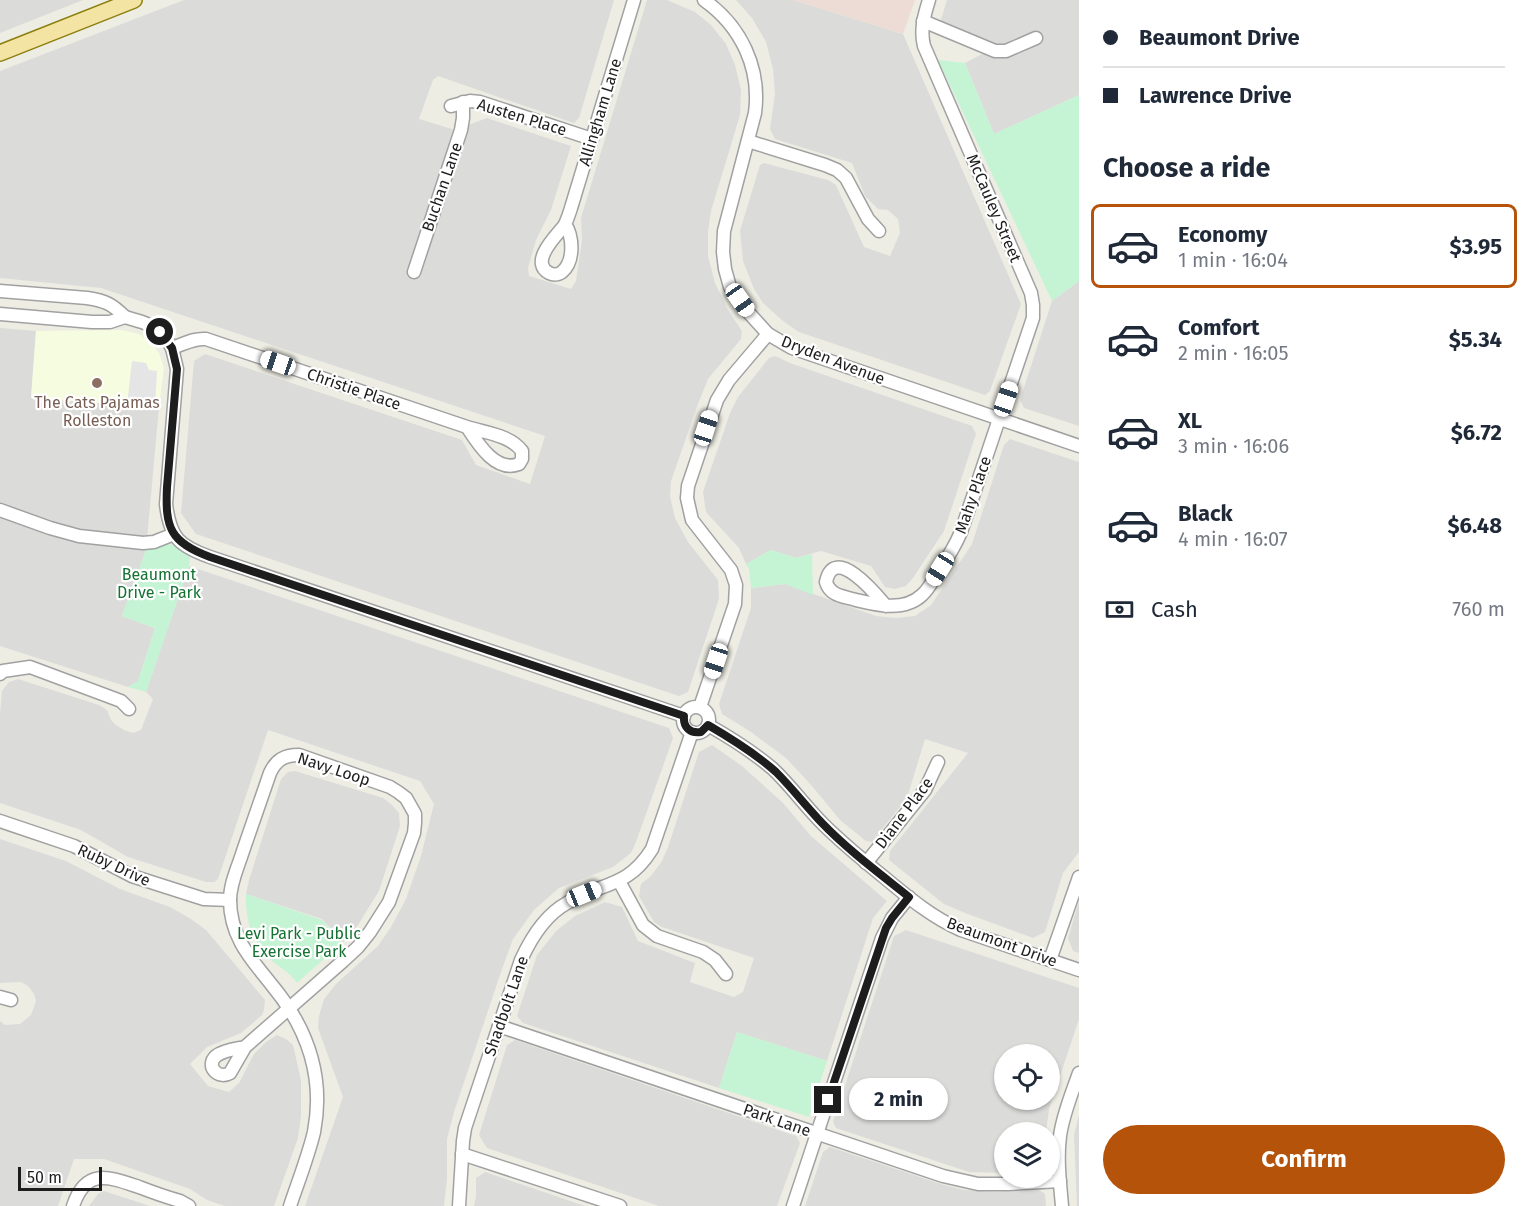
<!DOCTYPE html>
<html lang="en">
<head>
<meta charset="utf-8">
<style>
  body { margin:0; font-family:"Fira Sans",sans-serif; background:#f2f2f3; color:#1f2937; height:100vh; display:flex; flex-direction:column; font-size:22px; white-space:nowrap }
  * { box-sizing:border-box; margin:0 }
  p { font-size:20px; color:#747a83 }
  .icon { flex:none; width:33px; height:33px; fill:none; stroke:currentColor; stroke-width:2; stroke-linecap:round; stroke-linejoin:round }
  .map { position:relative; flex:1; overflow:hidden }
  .sheet { display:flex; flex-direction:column; background:#fff; width:450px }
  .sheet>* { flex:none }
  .guide { display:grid; align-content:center; height:132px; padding:0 24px; background:#fff }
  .buttons { position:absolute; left:994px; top:1044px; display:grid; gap:12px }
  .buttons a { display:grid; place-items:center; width:66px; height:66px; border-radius:50%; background:#fff; box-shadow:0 2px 4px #0004; font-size:30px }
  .scale { position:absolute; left:18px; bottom:15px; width:84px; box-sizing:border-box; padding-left:6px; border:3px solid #1d1d1d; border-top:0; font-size:16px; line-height:21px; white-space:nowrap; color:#1d1d1d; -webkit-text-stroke:4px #fff; paint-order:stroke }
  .end { position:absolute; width:27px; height:27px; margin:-14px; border:8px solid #1d1d1d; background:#fff; box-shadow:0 0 0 3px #fff }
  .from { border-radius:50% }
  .bubble { position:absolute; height:42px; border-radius:21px; background:#fff; box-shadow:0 2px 4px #0004; font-size:20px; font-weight:700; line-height:42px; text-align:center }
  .car { position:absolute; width:18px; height:36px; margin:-18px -9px; border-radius:8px; box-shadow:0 0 4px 2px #0007; background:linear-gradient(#fff 24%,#345 0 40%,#fff 0 76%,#345 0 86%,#fff 0) }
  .guide b { display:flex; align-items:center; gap:21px; height:57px; font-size:22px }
  .guide b+b { border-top:2px solid #e0e1e3 }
  .guide i { width:15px; height:15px; background:#1f2937 }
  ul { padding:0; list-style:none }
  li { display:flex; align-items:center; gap:18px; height:84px; margin:0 12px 9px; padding:0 12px; border:3px solid transparent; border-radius:9px }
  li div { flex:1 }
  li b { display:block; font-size:22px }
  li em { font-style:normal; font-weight:700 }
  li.current { border-color:#b45309 }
  li>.icon { width:54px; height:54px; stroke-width:1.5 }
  h2 { padding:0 24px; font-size:27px; line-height:72px }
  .pay { display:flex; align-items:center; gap:15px; height:66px; padding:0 24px; font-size:22px }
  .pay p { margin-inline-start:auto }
  .action { display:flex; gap:12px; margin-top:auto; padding:12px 24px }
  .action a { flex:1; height:69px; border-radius:36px; background:#b45309; color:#fff; font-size:24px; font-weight:700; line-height:69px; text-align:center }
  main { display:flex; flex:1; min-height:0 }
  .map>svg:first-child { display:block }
  .residential { fill:#dbdbda; fill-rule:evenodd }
  .commercial { fill:#eddcd5 }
  .education { fill:#f5fcdf }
  .park { fill:#c5f4d4 }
  .parking { fill:#e5e5e5 }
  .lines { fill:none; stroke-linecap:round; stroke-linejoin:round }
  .minor-casing { stroke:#a1a1a1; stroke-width:15 }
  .major-casing { stroke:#8a7f0d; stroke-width:18 }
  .minor { stroke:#fff; stroke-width:12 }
  .major { stroke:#f4e4a3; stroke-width:15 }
  .route { stroke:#1d1d1d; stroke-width:8 }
  .education-dot { fill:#8d6e63; stroke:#fff; stroke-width:2 }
  .labels { text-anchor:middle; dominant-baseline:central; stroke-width:4.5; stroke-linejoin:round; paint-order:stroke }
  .street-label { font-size:16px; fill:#1d1d1d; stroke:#fff }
  .education-label { font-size:16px; fill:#785e54; stroke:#fff }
  .park-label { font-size:16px; fill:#157233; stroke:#fff }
</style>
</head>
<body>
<main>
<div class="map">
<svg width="1079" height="1206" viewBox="0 0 1079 1206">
  <rect width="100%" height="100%" fill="#eeede4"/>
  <g class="residential">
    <path d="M 0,0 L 83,0 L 0,33 Z"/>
    <path d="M 184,0 L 614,0 L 579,118 L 574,123 L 438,76 L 433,80 L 419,119 L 455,130 L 487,118 L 571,146 L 551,210 L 536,240 L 528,268 L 529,276 L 571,289 L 576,281 L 582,240 L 581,218 L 647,0 L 667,0 L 695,12 L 711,25 L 726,44 L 735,65 L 741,90 L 740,115 L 711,211 L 708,232 L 708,256 L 715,283 L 728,310 L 742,331 L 741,339 L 708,379 L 698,404 L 671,481 L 670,496 L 675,518 L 688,542 L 718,580 L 719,598 L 715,611 L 688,692 L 679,696 L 196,534 L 181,513 L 194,361 L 205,354 L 462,440 L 476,465 L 530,484 L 545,436 L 101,288 L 0,278 L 0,71 Z"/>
    <path d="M 736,0 L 793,0 L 903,34 L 1021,304 L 990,391 L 985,395 L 799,332 L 783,321 L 763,303 L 754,289 L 743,261 L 740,231 L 760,165 L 764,163 L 828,180 L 836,185 L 864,247 L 890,256 L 900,233 L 898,219 L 888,210 L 878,209 L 865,196 L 852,163 L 775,139 L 770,129 L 775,94 L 773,69 L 766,42 L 752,18 Z"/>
    <path d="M 947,0 L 1079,0 L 1079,95 L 994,134 L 965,63 L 982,54 L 987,43 L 940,23 Z"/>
    <path d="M 1079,281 L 1079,426 L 1024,408 L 1020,400 L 1052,301 Z"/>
    <path d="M 0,328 L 36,331 L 31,398 L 159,407 L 146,550 L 122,616 L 155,628 L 138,681 L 128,687 L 0,646 Z"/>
    <path d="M 775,356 L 790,363 L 972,426 L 976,434 L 944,531 L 913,578 L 906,586 L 895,589 L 885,587 L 871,566 L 821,551 L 796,558 L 771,550 L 746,564 L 739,548 L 706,512 L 703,492 L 730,413 L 738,397 L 769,358 Z"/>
    <path d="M 1010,439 L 1079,462 L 1079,852 L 1063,873 L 1045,932 L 1033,938 L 965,913 L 944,904 L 889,860 L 890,851 L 968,753 L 925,739 L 907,798 L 872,842 L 866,841 L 840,820 L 812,786 L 786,758 L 751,732 L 722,714 L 719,704 L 751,608 L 751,588 L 785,584 L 876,616 L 896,618 L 915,616 L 931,605 L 972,544 L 1004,445 Z"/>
    <path d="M 189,566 L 669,728 L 673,738 L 636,842 L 631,853 L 613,867 L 559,888 L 534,910 L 513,939 L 502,969 L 454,1112 L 447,1139 L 447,1179 L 444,1206 L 305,1206 L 343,1097 L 318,1028 L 319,1016 L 324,999 L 336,984 L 378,946 L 391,927 L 406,899 L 421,856 L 434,804 L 420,781 L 268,730 L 218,879 L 214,882 L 206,882 L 128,857 L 81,830 L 0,803 L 0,713 L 2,691 L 9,682 L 18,679 L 99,705 L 107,710 L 111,720 L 116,725 L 124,730 L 133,733 L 141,730 L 153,699 L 146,692 Z"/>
    <path d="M 712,745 L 742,766 L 783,803 L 811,836 L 887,901 L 873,918 L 827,1061 L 737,1032 L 719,1088 L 523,1023 L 517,1016 L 537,955 L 556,931 L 575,916 L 605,902 L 622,907 L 638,941 L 695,963 L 690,982 L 734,997 L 743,992 L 754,958 L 662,927 L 654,922 L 639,896 L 641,884 L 651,876 L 662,861 L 668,847 L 699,752 Z"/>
    <path d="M 295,771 L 383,798 L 391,804 L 399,813 L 400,826 L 379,891 L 358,925 L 343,942 L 322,919 L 246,894 L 249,880 L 281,779 L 288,772 Z"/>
    <path d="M 0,839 L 66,861 L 120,889 L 170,907 L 191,919 L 206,930 L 265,1000 L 264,1010 L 262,1015 L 241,1033 L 207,1047 L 190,1064 L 208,1086 L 229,1092 L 239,1083 L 254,1054 L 266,1042 L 277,1035 L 286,1039 L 293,1045 L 301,1080 L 301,1116 L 298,1138 L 274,1206 L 225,1206 L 207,1200 L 190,1189 L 104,1159 L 74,1159 L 58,1206 L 0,1206 L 0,1021 L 5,1025 L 20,1024 L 31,1015 L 36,1001 L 34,994 L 28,986 L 21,982 L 0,983 Z"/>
    <path d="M 1079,901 L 1079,953 L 1073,951 L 1068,938 Z"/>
    <path d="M 906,930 L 1079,988 L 1079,1019 L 1049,1109 L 1046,1132 L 1005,1132 L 1005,1173 L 969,1172 L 836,1128 L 833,1122 L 894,936 ZM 1005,1054 L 1050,1054 L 1050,1100 L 1005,1100 Z"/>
    <path d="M 515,1040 L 796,1136 L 800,1143 L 777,1206 L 659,1206 L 487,1148 L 479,1135 L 507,1045 Z"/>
    <path d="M 1079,1115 L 1079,1206 L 1077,1206 L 1074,1135 Z"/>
    <path d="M 830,1147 L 944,1185 L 965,1190 L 997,1192 L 1039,1190 L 1045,1194 L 1046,1206 L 805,1206 L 823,1152 Z"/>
    <path d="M 485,1172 L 585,1206 L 474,1206 L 476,1196 L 476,1178 Z"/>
    <path d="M 104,1191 L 150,1206 L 89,1206 L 98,1194 Z"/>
  </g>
  <path class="commercial" d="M 793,0 L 915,0 L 903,34 Z"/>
  <path class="education" d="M 122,330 L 139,334 L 152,343 L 159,353 L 164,368 L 159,407 L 31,398 L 36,331 Z"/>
  <g class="park">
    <path d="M 938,60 L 965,63 L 994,134 L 1079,95 L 1079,281 L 1052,301 Z"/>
    <path d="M 171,544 L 190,557 L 189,566 L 146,692 L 128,687 L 138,681 L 155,628 L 122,616 L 146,550 Z"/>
    <path d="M 771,550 L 796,558 L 812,554 L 813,595 L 785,584 L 751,588 L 749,569 L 746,564 Z"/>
    <path d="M 246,894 L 322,920 L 343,942 L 297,983 C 290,972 278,967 269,958 C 251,941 245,917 246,894 Z"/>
    <path d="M 737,1032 L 827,1061 L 809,1117 L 719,1088 Z"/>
  </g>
  <path class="parking" d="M 132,361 L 146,363 L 149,370 L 157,371 L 155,407 L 127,405 Z"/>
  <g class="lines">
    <defs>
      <g id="minor">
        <path d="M 704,0 C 741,26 761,68 755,113 L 724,231 L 723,252 L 725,269 L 730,287 L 749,313 L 768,334 L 792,348 L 1079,446"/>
        <path d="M 923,21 L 995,51 L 1006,51 L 1036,38"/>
        <path d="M 451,106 L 470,101 L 480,102 L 592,139"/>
        <path d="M 748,141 L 825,165 L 837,170 L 846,178 L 868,219 L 879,231"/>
        <path d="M 565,224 C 573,236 575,261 562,272 C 558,275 553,275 549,273 C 529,262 556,236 564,226 C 567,221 569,214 571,208 L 634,0"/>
        <path d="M 414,272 L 461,130 L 463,118 L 463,102"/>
        <path d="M 0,291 L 87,298 C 106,301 112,304 125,317"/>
        <path d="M 0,314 L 92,322 L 110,322 L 125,317 L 142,322 L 152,326 L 167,340 L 172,348 L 177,369 L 166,504 C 170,538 179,546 210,557 L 684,716"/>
        <path d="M 172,348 C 184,344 193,338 206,339 L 467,427 C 486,433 510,435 522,451 L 522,459 L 519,464 C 496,473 478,444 467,427"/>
        <path d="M 0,510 L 50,528 L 79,536 L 143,543 L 154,542 L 174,534"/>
        <path d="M 886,606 C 876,594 834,543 826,582 C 830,596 843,596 856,600 C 877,605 904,612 922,595 C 929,589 933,580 938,572 C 947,559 955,546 961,532 L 1033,318 L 1033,305 L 1031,293 L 924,46 C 920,30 924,16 929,0"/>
        <path d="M 0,674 L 3,671 L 30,667 L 121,701 L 129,709"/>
        <path d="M 700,707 L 735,604 L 736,585 L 731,570 L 692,520 L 687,498 L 688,486 L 717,400 L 729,380 L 768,334"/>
        <circle cx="696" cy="720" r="13"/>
        <path d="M 708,725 C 731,738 753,752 773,769 C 791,786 805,806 823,824 C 842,843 864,861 885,878 C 909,898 933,918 961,930 L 1079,970"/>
        <path d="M 0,821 L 74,846 L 132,876 L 204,899 L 230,900"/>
        <path d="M 866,863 L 925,790 L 938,762"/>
        <path d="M 619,881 L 643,925 L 657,936 L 703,952 L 715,960 L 726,974"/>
        <path d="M 1050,960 L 1079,877"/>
        <path d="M 0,997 L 11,1000"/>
        <path d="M 499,1026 L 943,1176 L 978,1184 L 1008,1184 L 1060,1181"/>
        <path d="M 245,1047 C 236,1049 224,1050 216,1056 C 205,1066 218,1080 230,1073 L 245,1047 L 343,961 L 358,947 L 370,932 L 389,902 L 414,833 L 415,823 L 415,814 L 406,798 L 398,792 L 390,787 L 299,755 C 284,755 276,760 270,773 C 261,799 252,825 243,851 C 238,867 230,883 230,900 C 230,936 250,958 271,984 C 307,1027 325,1075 314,1132 C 308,1157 298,1182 290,1206"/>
        <path d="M 462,1154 L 620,1206"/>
        <path d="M 73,1206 C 86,1167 109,1177 139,1187 C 152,1192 166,1197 180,1201 L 189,1206"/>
        <path d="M 459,1206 L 463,1141 L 465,1128 L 521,960 C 531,938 545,915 567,903 C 602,882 628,888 652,849 L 692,732"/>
        <path d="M 793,1206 L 882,938 L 892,918 L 909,897"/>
        <path d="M 1062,1206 C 1060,1183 1057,1159 1060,1136 C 1063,1114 1072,1093 1079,1073"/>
      </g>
      <path id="major" d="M 0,53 L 134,0"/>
    </defs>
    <use href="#minor" class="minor-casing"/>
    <use href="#major" class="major-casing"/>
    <use href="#minor" class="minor"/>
    <use href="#major" class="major"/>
  </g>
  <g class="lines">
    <path class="route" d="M 160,332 L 172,348 L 177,369 L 167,487 C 165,528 170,542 210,557 L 684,716 C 683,727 690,734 701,732 L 708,725 C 732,739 755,753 776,772 C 792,788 806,806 822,823 C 848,850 879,873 909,897 L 892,918 L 886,928 L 828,1100"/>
  </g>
  <circle class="education-dot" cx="97" cy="383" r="6"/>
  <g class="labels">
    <g class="street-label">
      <text transform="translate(600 112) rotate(-73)">Allingham Lane</text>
      <text transform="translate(522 117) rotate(17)">Austen Place</text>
      <text transform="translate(442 187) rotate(-71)">Buchan Lane</text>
      <text transform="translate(994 208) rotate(67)">McCauley Street</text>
      <text transform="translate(833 360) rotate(21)">Dryden Avenue</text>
      <text transform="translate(354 389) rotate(19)">Christie Place</text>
      <text transform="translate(973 495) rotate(-71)">Mahy Place</text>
      <text transform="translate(334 769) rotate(18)">Navy Loop</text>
      <text transform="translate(904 813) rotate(-53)">Diane Place</text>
      <text transform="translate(114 865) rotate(25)">Ruby Drive</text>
      <text transform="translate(1002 942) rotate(20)">Beaumont Drive</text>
      <text transform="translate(506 1006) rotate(-71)">Shadbolt Lane</text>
      <text transform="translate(777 1120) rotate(19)">Park Lane</text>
    </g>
    <g class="education-label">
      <text x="97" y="402">The Cats Pajamas<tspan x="97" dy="18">Rolleston</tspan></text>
    </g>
    <g class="park-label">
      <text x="159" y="574">Beaumont<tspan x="159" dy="18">Drive - Park</tspan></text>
      <text x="299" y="933">Levi Park - Public<tspan x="299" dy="18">Exercise Park</tspan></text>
    </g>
  </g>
</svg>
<div class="buttons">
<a><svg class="icon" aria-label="locate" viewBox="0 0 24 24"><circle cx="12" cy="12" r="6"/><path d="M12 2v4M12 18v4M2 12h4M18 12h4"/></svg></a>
<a><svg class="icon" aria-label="layers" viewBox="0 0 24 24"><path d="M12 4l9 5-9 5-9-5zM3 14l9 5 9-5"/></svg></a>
</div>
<div class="scale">50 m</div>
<i class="end from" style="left:160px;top:332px"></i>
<i class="end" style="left:828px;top:1100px"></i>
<div class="bubble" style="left:849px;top:1078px;width:99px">2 min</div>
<i class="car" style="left:740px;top:300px;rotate:145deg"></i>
<i class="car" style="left:278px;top:363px;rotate:289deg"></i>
<i class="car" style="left:1006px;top:399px;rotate:19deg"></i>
<i class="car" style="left:706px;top:428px;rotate:18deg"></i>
<i class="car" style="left:940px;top:569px;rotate:212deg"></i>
<i class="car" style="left:716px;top:661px;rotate:198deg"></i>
<i class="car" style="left:584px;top:894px;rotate:68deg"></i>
</div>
<section class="sheet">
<div class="guide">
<b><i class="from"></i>Beaumont Drive</b>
<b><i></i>Lawrence Drive</b>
</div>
<h2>Choose a ride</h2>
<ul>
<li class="current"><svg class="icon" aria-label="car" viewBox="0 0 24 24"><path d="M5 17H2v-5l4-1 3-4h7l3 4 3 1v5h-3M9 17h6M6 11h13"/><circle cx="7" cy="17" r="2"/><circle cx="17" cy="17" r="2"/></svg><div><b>Economy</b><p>1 min · 16:04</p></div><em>$3.95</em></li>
<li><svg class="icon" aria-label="car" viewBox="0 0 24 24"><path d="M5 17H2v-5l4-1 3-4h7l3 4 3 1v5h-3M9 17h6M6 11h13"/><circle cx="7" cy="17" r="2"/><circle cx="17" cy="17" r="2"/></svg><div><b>Comfort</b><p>2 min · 16:05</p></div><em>$5.34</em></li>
<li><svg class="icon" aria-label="car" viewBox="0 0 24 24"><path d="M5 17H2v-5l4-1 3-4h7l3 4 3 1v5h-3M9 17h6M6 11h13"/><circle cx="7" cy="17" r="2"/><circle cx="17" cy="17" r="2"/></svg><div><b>XL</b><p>3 min · 16:06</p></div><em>$6.72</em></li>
<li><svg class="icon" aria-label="car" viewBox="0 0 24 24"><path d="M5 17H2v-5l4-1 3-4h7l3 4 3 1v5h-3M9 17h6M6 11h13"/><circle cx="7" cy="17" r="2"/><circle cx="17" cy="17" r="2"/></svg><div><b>Black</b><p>4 min · 16:07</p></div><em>$6.48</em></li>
</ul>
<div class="pay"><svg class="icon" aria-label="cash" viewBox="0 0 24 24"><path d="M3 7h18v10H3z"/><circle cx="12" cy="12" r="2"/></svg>Cash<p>760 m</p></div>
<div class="action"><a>Confirm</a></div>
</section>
</main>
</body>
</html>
